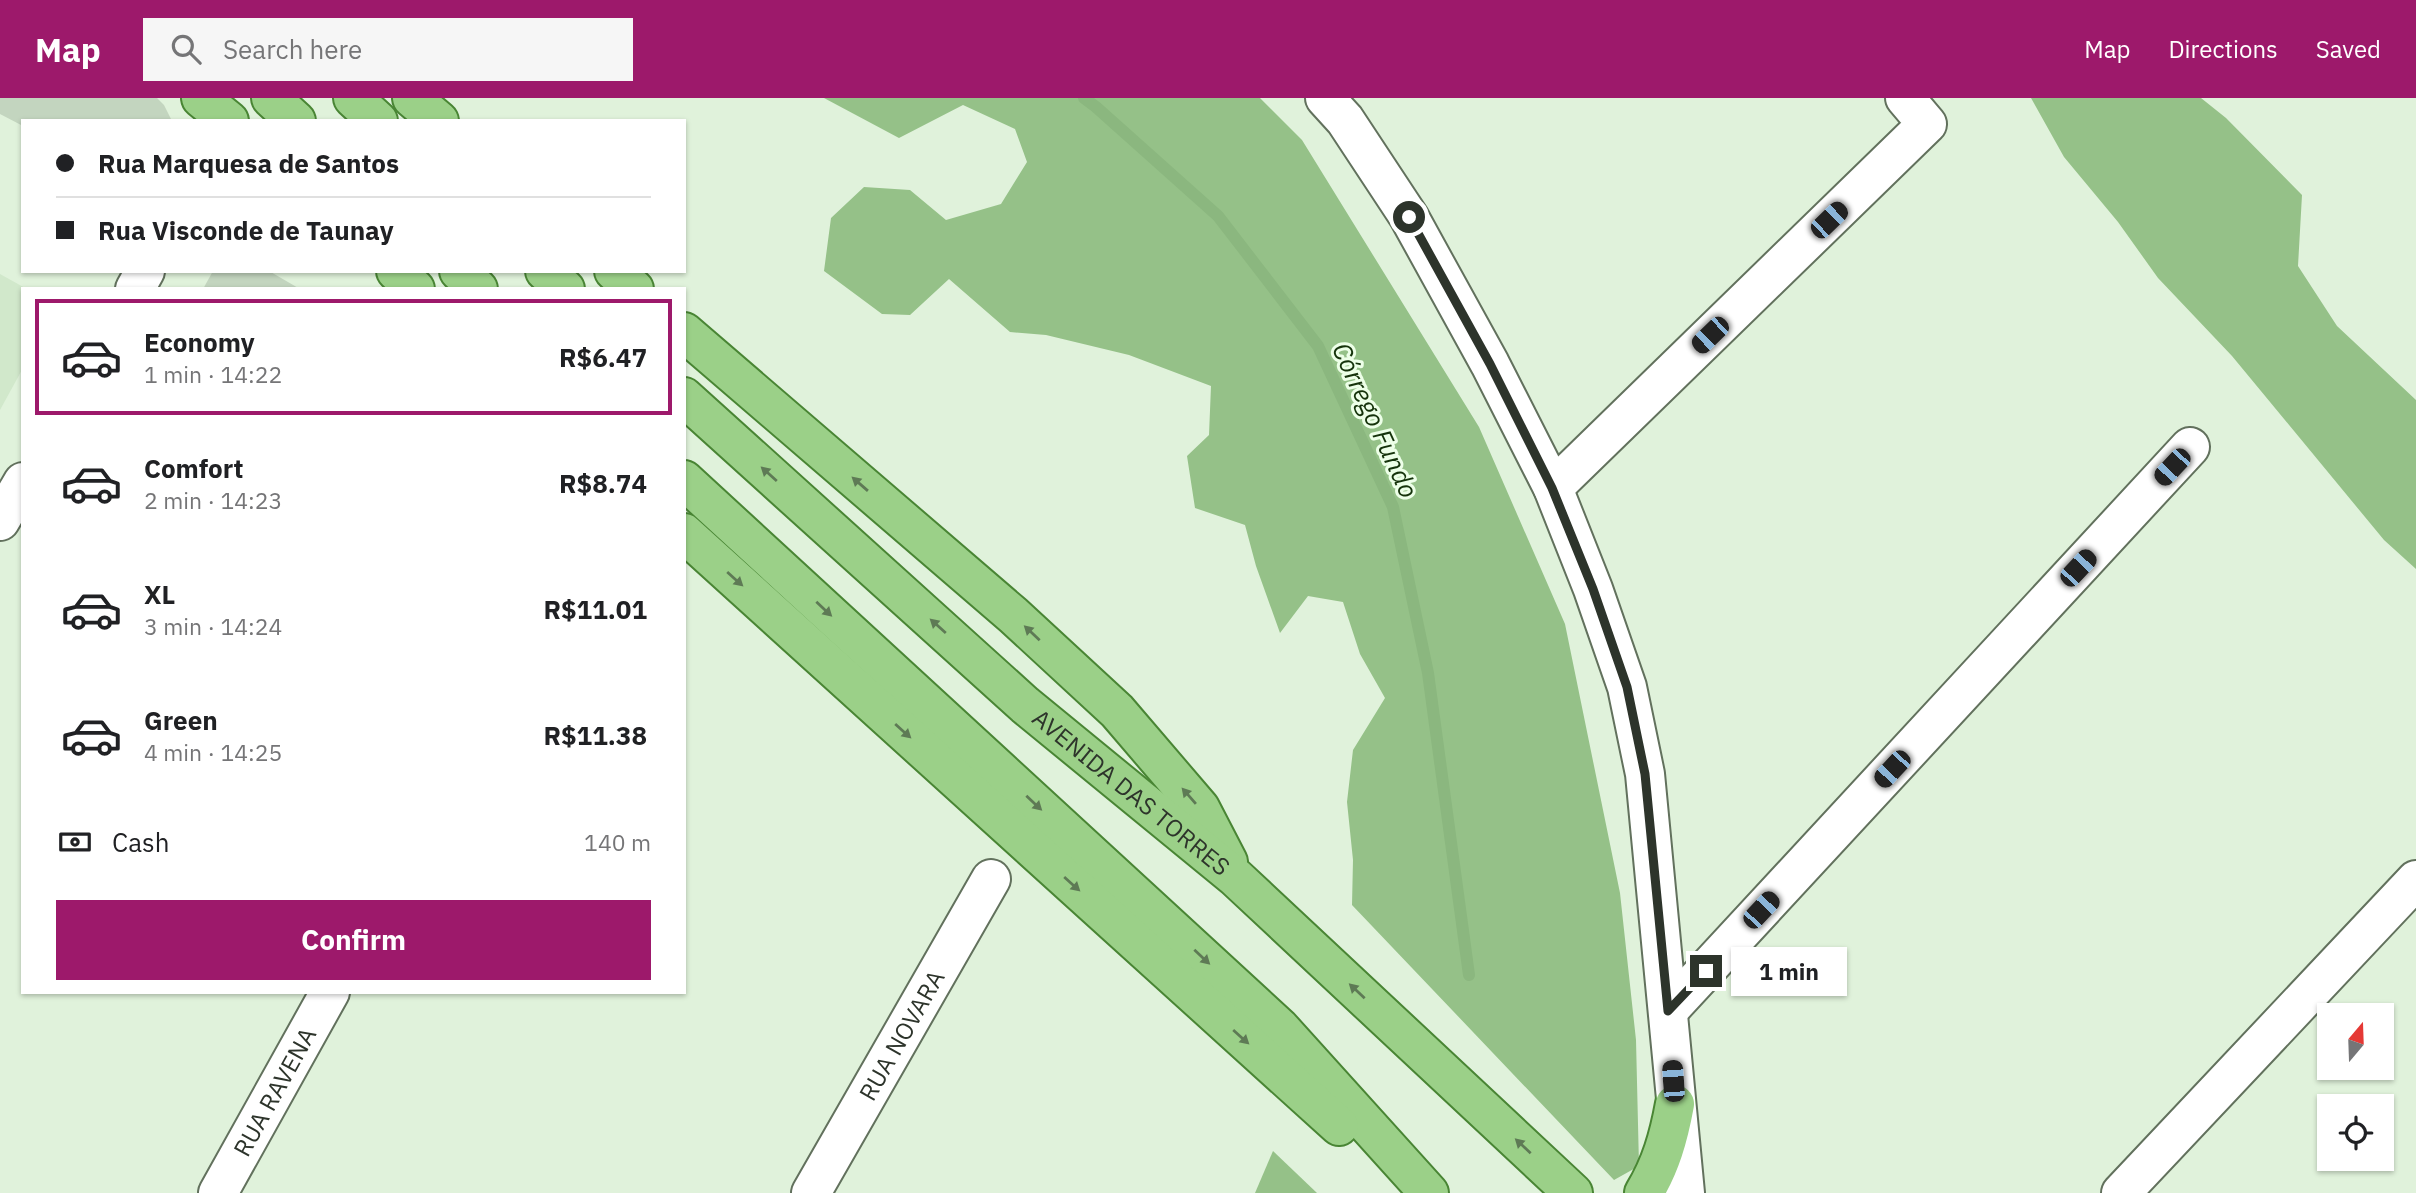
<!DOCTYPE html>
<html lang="en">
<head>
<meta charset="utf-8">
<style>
  body { margin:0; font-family:"IBM Plex Sans",sans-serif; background:#f6f6f6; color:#202124; height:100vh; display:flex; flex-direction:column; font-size:26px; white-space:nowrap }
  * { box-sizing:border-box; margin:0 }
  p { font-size:23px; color:#757577 }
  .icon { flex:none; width:38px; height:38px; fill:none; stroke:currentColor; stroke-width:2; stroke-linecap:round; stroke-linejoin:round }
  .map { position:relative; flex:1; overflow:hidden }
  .side { position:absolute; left:21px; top:189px; width:665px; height:707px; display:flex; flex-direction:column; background:#fff; border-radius:0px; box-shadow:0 2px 5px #0004 }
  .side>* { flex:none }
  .hud { position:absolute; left:21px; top:21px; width:665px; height:154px; border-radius:0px; box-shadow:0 2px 5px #0004; display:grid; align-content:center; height:154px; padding:0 35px; background:#fff }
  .needle { width:46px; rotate:19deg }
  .tools { position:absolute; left:2317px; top:905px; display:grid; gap:14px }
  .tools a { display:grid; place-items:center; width:77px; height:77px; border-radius:0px; background:#fff; box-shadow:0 2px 5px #0004; font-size:35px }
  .end { position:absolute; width:32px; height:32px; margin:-16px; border:9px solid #2d342b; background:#fff; box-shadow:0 0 0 4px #fff }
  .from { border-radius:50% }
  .bubble { position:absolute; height:49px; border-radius:0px; background:#fff; box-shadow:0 2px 5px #0004; font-size:23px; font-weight:700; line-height:49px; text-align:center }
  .car { position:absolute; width:21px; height:42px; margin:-21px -10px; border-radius:9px; box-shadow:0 0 5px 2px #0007; background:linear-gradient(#222 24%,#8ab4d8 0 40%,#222 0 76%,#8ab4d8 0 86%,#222 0) }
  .hud b { display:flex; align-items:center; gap:24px; height:66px; font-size:26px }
  .hud b+b { border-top:2px solid #e0e0e0 }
  .hud i { width:18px; height:18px; background:#202124 }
  ul { padding:12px 0 0; list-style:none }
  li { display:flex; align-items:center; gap:21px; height:116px; margin:0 14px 10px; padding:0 21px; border:4px solid transparent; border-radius:0px }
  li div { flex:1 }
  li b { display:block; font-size:26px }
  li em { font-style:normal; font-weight:700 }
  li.current { border-color:#9d196b }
  li>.icon { width:63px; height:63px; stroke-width:1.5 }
  .pay { display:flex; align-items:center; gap:18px; height:77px; padding:0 35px; font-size:26px }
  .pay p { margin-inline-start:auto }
  .button { display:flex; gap:14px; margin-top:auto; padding:14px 35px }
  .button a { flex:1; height:80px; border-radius:0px; background:#9d196b; color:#fff; font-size:28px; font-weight:700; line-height:80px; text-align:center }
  header { display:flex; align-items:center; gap:42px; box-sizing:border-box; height:98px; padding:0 35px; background:#9d196b; color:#fff }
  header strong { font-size:33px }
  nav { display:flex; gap:38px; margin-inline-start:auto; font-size:24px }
  .search { width:490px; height:63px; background:#f6f6f6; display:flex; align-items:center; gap:18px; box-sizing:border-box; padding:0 24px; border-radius:0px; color:#757577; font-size:26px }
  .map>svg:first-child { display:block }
  .built { fill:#d1e8cb }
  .forest { fill:#95c188 }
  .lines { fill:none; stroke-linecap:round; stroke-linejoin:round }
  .stream { stroke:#8bb77f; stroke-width:12 }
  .building { fill:#c3d5bf }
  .street-casing { stroke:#62715d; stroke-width:42 }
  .primary-casing { stroke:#498534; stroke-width:42 }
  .street { stroke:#fff; stroke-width:38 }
  .primary { stroke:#9bd088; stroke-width:38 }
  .oneway { fill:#5e7a55 }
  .route { stroke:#2d342b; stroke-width:9 }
  .labels { text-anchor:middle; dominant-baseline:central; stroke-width:6; stroke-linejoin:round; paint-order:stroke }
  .street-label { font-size:24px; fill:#2d342b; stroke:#edffe8 }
  .water-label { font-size:26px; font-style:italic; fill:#15330b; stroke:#edffe8 }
</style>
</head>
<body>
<header>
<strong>Map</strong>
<div class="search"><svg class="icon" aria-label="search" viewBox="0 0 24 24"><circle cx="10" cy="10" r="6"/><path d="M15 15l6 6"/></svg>Search here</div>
<nav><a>Map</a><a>Directions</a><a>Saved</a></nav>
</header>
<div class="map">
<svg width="2416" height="1095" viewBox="0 0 2416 1095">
  <rect width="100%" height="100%" fill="#e0f2db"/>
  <path class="built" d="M 0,176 L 27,191 L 23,191 L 23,270 L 0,312 Z"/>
  <g class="forest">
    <path d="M 824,0 L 1260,0 L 1302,42 L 1479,329 L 1565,526 L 1620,795 L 1636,942 L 1639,1068 L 1614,1082 L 1352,807 L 1353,762 L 1347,704 L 1353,652 L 1385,600 L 1360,556 L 1343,504 L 1308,498 L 1280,535 L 1256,468 L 1245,427 L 1195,410 L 1187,358 L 1209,337 L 1211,288 L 1129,257 L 1046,237 L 1010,234 L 949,181 L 910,217 L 882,216 L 824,173 L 831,120 L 864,89 L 910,92 L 946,122 L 1001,106 L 1027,64 L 1015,31 L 963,7 L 899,40 Z"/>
    <path d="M 2031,0 L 2201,0 L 2226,20 L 2302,97 L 2298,168 L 2337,228 L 2416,302 L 2416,471 L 2384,442 L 2232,258 L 2158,180 L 2118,124 L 2064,59 Z"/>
    <path d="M 1273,1053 L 1317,1095 L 1255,1095 Z"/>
  </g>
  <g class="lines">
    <path class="stream" d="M 1084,0 L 1096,9 L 1218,118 L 1318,248 L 1393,409 L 1428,575 L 1469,877"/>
  </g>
  <g class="building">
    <path d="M 0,0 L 157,0 L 164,7 L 172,23 L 23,23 L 23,28 L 0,16 Z"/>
    <path d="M 213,173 L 269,173 L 300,191 L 203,191 Z"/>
  </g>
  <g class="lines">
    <defs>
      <g id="street">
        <path d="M 1325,0 L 1345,22 L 1409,119 L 1490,266 L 1553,390 L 1593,491 L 1627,589 L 1645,676 L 1685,1095"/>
        <path d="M 135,191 L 145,173"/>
        <path d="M 1553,390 L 1927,26 L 1905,0"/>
        <path d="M 0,423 L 23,384"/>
        <path d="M 1668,913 L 2190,349"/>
        <path id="s1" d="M 218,1095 L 330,894"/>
        <path id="s2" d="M 811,1095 L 991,781"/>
        <path d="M 2121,1095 L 2416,782"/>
      </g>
      <g id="primary">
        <path d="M 201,0 L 229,23"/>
        <path d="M 271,0 L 296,23"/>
        <path d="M 353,0 L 378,23"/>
        <path d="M 412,0 L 439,23"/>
        <path d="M 396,173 L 415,191"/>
        <path d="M 459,173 L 478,191"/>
        <path d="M 545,173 L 565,191"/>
        <path d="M 614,173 L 634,191"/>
        <path d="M 684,234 L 1013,517 L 1117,613 L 1200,710 L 1228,764"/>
        <path id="s3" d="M 684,299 L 1025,607 L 1235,779 L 1573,1095"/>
        <path d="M 684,382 L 1280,930 L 1429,1095"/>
        <path d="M 684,435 L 1339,1028"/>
        <path d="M 1644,1095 C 1661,1067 1669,1039 1675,1006"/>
      </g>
    </defs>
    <use href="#street" class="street-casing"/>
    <use href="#primary" class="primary-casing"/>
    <use href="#street" class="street"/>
    <use href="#primary" class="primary"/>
  </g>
  <defs><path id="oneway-solid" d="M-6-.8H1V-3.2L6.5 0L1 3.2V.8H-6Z" transform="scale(1.75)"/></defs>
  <g class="oneway">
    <use href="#oneway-solid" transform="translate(769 376) rotate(-138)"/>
    <use href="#oneway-solid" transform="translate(860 386) rotate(-139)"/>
    <use href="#oneway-solid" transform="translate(735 481) rotate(42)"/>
    <use href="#oneway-solid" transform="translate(824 511) rotate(43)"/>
    <use href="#oneway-solid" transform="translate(938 528) rotate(-138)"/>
    <use href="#oneway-solid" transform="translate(1032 535) rotate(-137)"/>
    <use href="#oneway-solid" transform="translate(903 633) rotate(42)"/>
    <use href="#oneway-solid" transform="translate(1189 698) rotate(-131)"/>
    <use href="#oneway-solid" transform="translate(1034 705) rotate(43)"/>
    <use href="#oneway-solid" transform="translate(1072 786) rotate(42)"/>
    <use href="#oneway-solid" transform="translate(1202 859) rotate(43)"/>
    <use href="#oneway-solid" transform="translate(1357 893) rotate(-137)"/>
    <use href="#oneway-solid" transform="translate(1241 939) rotate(42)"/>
    <use href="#oneway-solid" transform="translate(1523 1048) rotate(-137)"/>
  </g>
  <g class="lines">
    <path class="route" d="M 1409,119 L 1490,266 L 1552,390 L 1593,491 L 1627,589 L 1645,676 L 1668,913 L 1706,873"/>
  </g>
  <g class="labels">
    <g class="street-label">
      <text stroke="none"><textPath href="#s3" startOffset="597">AVENIDA DAS TORRES</textPath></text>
      <text stroke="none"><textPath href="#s2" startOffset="182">RUA NOVARA</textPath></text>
      <text stroke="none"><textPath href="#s1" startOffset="116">RUA RAVENA</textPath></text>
    </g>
    <g class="water-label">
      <text transform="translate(1376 322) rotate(65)">Córrego Fundo</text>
    </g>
  </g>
</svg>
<div class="tools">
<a><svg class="needle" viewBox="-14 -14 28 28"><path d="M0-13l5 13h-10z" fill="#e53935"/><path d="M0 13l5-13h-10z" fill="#757577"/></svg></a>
<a><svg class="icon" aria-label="locate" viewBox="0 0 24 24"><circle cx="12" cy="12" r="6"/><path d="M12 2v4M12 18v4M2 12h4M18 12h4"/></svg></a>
</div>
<i class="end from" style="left:1409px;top:119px"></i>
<i class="end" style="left:1706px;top:873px"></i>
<div class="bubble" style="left:1731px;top:849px;width:116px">1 min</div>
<i class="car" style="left:1829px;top:122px;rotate:46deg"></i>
<i class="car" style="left:1710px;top:237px;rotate:226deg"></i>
<i class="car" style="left:2172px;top:369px;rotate:223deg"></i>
<i class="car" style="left:2078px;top:470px;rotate:43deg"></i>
<i class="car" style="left:1892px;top:671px;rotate:223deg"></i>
<i class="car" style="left:1761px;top:812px;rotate:43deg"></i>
<i class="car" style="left:1673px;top:983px;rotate:356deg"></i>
<div class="hud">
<b><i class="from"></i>Rua Marquesa de Santos</b>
<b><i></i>Rua Visconde de Taunay</b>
</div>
<section class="side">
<ul>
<li class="current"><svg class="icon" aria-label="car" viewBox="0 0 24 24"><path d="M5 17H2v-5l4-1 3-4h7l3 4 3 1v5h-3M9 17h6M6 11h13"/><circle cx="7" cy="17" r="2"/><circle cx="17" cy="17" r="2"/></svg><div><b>Economy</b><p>1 min · 14:22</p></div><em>R$6.47</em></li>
<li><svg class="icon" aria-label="car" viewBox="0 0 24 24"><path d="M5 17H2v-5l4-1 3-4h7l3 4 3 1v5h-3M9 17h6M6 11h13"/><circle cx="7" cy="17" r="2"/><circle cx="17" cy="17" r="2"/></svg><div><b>Comfort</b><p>2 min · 14:23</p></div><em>R$8.74</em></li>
<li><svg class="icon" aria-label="car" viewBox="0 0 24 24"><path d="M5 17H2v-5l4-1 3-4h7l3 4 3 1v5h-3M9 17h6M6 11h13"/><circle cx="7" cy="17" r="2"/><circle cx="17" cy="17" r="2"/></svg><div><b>XL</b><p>3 min · 14:24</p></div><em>R$11.01</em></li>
<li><svg class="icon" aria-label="car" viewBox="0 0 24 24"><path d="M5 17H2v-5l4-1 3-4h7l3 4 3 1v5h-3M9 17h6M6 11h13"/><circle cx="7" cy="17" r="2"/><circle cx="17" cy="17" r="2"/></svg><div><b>Green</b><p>4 min · 14:25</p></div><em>R$11.38</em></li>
</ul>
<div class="pay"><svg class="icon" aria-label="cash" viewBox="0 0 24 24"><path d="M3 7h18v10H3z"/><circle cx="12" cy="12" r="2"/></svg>Cash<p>140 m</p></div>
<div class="button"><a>Confirm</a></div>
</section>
</div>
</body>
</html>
